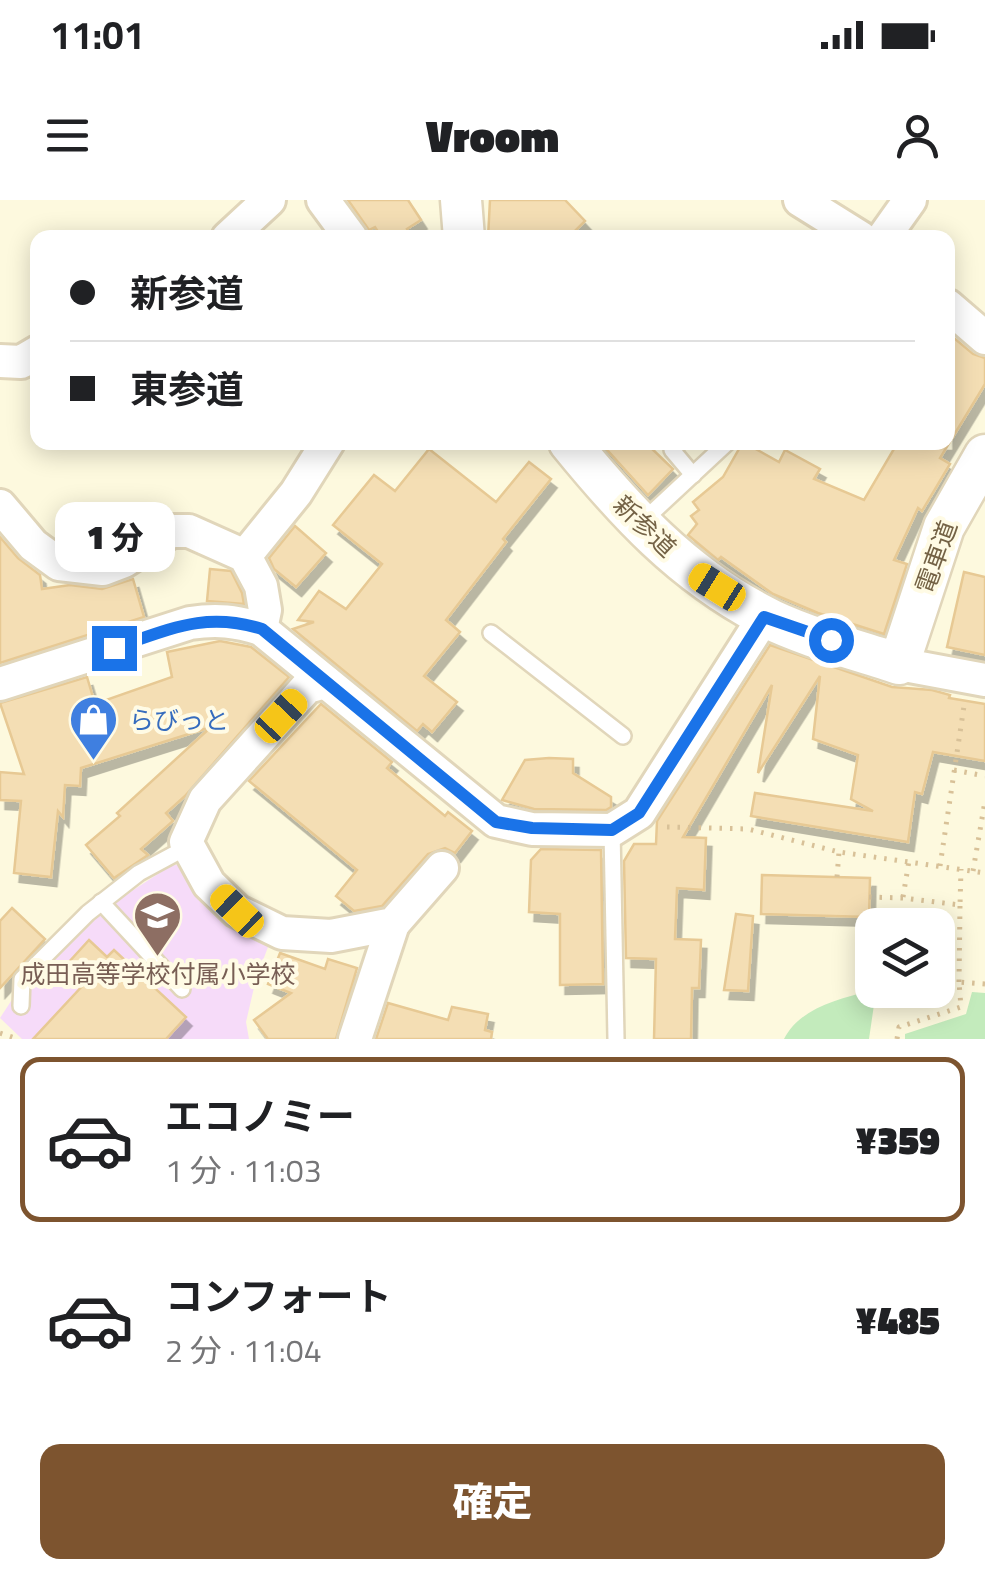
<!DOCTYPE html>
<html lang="ja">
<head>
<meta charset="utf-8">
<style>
  body { margin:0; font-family:"Titillium Web","Noto Sans JP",sans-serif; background:#f2f2f2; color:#202124; height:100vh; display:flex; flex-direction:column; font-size:38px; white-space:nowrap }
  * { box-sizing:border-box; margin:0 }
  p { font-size:32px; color:#757577 }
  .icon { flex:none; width:55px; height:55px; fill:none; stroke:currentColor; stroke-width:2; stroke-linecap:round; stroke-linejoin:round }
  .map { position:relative; height:839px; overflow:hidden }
  .drawer { display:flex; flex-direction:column; background:#fff; flex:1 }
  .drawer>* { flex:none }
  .banner { position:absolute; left:30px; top:30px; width:925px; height:220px; border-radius:20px; box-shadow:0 5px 25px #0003; display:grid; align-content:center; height:220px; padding:0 40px; background:#fff }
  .fabs { position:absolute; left:855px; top:708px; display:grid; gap:20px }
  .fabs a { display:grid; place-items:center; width:100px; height:100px; border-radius:20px; background:#fff; box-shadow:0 5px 25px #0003; font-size:50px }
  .end { position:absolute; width:45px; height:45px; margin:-22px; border:12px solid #1a73e8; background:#fff; box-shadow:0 0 0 5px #fff }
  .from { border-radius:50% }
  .bubble { position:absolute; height:70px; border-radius:20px; background:#fff; box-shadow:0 5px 25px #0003; font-size:32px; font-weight:800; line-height:70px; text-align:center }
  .car { position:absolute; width:30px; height:60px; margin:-30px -15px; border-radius:12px; box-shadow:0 0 8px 2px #0007; background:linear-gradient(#f5c518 24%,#345 0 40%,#f5c518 0 76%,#345 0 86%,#f5c518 0) }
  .banner b { display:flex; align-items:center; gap:35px; height:95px; font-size:38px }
  .banner b+b { border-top:2px solid #e0e0e0 }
  .banner i { width:25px; height:25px; background:#202124 }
  ul { padding:18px 0 0; list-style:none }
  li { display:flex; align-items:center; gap:30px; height:165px; margin:0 20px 15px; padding:0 20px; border:5px solid transparent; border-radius:20px }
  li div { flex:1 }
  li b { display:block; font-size:38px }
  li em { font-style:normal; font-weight:800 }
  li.on { border-color:#7d542f }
  li>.icon { width:90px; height:90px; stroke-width:1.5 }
  .action { display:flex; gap:20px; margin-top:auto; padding:20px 40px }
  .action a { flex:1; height:115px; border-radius:20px; background:#7d542f; color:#fff; font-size:40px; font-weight:800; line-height:115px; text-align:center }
  .status { display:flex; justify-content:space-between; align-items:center; height:70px; padding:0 50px; background:#fff; direction:ltr }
  .status svg { height:28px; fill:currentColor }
  header { display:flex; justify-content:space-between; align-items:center; height:130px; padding:0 40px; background:#fff; font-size:45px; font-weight:800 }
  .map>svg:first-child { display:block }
  .education { fill:#f6dbf9 }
  .green { fill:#c3ebbc }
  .building { fill:#f4deb4; stroke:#e7c994; stroke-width:2.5; filter:url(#shadow) }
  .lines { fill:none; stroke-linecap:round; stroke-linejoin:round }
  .service-casing { stroke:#e1d6ba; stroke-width:20 }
  .minor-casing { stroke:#e1d6ba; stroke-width:38 }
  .tertiary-casing { stroke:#e1d6ba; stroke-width:45 }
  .path { stroke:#d8c198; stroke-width:5; stroke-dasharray:2.5 8; stroke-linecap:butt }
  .service { stroke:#fff; stroke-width:15 }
  .minor { stroke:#fff; stroke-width:32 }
  .tertiary { stroke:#fff; stroke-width:40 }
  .route { stroke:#1a73e8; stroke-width:12 }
  .labels { text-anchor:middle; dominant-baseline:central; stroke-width:8; stroke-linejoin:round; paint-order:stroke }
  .street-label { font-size:25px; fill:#746245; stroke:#fffbe5 }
  .shop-label { font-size:25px; fill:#366cbe; stroke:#fffbe5; text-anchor:start }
  .education-label { font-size:25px; fill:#785e54; stroke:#fffbe5 }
</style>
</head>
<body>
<div class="status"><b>11:01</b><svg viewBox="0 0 49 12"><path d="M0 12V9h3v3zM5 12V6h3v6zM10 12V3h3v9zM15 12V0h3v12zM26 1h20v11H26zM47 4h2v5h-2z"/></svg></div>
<header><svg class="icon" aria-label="menu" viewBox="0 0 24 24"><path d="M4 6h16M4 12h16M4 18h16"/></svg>Vroom<svg class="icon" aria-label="person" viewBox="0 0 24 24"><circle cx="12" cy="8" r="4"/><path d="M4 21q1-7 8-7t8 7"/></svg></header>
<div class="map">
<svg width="985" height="839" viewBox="0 0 985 839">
  <defs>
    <filter id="shadow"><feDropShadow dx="5.5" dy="9" stdDeviation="0" flood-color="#0004"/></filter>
  </defs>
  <rect width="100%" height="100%" fill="#fdf9de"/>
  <path class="education" d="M 186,663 L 213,701 L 268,747 L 256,779 L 246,822 L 249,839 L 22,839 L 0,818 L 15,795 L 109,706 L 170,666 Z"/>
  <g class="green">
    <path d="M 868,791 L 875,798 L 869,839 L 784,839 C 800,808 837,800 868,791 Z"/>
    <path d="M 972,792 L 985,793 L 985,839 L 905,839 L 905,834 L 966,814 Z"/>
  </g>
  <g class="building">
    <path d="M 348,0 L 408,0 L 421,20 L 407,29 L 412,38 L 382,38 L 375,27 L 369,30 Z"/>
    <path d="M 490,0 L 565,0 L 585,21 L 568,38 L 488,38 Z"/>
    <path d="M 948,133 L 973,154 L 985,158 L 985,184 L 940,258 L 950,264 L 922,311 L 918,308 L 894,360 L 907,364 L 884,434 L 818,413 L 773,394 L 721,357 L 718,360 L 688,335 L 697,324 L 691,316 L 699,310 L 693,302 L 723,277 L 743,242 L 779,262 L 785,250 L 820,269 L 814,279 L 864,300 L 898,242 L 948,242 Z"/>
    <path d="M 600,242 L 645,242 L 673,269 L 648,295 Z"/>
    <path d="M 429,249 L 496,302 L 529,262 L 551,279 L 503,339 L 506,342 L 446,420 L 460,432 L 424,476 L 457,502 L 432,532 L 423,524 L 417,531 L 293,429 L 314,422 L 298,420 L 319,391 L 346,409 L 382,364 L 333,325 L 374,275 L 395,291 Z"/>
    <path d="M 295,326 L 326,353 L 296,387 L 274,369 L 269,358 Z"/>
    <path d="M 0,337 L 18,358 L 40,375 L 42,389 L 70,385 L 102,389 L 133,379 L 144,417 L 0,463 Z"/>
    <path d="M 210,369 L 231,371 L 242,393 L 244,404 L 207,401 Z"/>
    <path d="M 964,372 L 985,377 L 985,455 L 947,447 Z"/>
    <path d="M 220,441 L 251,447 L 289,477 L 185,596 L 166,613 L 173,621 L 141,649 L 148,655 L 114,678 L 86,645 L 120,616 L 117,613 L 211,527 L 81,568 L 80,586 L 65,585 L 63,617 L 58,611 L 51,677 L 14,673 L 21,601 L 0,600 L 0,572 L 24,574 L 0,503 L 87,477 L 95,504 L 172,477 L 167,452 Z"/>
    <path d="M 770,445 L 892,487 L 932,490 L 950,495 L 949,498 L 985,504 L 985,561 L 933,552 L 922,594 L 915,592 L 908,642 L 751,616 L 755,593 L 873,611 L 851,599 L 858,555 L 813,539 L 820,476 L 758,573 L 772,485 L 683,637 L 706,638 L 704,690 L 677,688 L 675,739 L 701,740 L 699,788 L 692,788 L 691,839 L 654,839 L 656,759 L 626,758 L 624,661 L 634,644 L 656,644 L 657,621 Z"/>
    <path d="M 321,504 L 392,562 L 387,568 L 445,616 L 448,612 L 472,631 L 455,653 L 445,648 L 428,654 L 382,706 L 354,711 L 336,696 L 357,670 L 249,581 Z"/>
    <path d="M 549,558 L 573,559 L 573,573 L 611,597 L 611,607 L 606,610 L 534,609 L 502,600 L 525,560 Z"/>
    <path d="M 541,649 L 601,650 L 603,784 L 560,785 L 560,714 L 529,712 L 531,660 Z"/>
    <path d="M 762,675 L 870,678 L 869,717 L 761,714 Z"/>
    <path d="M 12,708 L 45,739 L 0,788 L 0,721 Z"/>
    <path d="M 736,714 L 753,716 L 748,791 L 724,790 Z"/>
    <path d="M 89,740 L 107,757 L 114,750 L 186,817 L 166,839 L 33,839 L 85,783 L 68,763 Z"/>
    <path d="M 280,753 L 325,769 L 328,759 L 357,768 L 336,839 L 268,839 L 254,820 L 291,793 L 268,784 Z"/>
    <path d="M 388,803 L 448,820 L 452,807 L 488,814 L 485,830 L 492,832 L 491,839 L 376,839 Z"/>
  </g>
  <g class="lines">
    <defs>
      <g id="service">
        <path d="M 678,244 L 672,250 L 693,275"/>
        <path d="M 642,322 L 728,242"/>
        <path d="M 491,433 L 623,536"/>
        <path d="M 612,630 L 616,839"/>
        <path d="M 101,702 L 182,789"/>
        <path d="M 21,806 L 22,779 L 88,713 L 139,673 L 178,652 L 186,642"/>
      </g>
      <g id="minor">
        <path d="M 323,0 L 351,38"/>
        <path d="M 800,0 L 861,38"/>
        <path d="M 228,38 L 269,0"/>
        <path d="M 883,38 L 910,0"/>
        <path d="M 948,106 L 985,138"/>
        <path d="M 0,161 L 21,162 L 38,152"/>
        <path d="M 0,306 L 33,345 L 59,364 L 103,369 L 124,361 L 171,331 L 189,331 L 245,356 L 261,386 L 265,410 L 261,429"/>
        <path d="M 245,356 L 296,293 L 328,242"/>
        <path d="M 899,464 L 985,480"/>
        <path d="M 325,482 L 307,487 L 205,600 L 186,642 L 209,684 L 237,711 L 282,733 L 331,736 L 393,724 L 442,668"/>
        <path d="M 0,484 L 190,423 C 217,419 236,421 261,429 L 496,621 L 532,629 L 612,630 L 639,613 L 764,417"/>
        <path d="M 355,839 L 393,724"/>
      </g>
      <g id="tertiary">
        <path d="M 461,0 L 464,38"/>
        <path d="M 569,242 C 626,312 682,373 762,415 C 798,435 858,450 899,464 L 944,327 L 985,255"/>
      </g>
    </defs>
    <use href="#service" class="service-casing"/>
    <use href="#minor" class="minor-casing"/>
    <use href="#tertiary" class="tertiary-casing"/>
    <g class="path">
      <path d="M 954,570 L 985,576"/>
      <path d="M 667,627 L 748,629 L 839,652 L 985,673"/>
      <path d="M 940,666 L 964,506"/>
      <path d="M 973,671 L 985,601"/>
      <path d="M 837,677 L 839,652"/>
      <path d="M 869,697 L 903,698 L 960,705 L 961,669"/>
      <path d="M 903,697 L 909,661"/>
      <path d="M 959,782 L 960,705"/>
      <path d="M 0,833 L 18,839"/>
      <path d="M 897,839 L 899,827 L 961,807 L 959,782 L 985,784"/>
    </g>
    <use href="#service" class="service"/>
    <use href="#minor" class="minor"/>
    <use href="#tertiary" class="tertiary"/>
  </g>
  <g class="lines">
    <path class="route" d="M 114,448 C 169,430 204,411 262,429 L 496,622 L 532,628 L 612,630 L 639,613 L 764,417 L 831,440"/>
  </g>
  <defs>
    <symbol id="shop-pin" viewBox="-11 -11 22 30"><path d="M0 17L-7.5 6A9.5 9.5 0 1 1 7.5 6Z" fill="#3f7fe0" stroke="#fffbe5"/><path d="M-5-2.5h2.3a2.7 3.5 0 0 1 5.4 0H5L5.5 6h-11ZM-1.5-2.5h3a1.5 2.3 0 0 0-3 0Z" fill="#fff"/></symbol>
    <symbol id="school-pin" viewBox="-11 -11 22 30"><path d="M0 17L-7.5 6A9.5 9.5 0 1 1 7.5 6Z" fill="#8d6e63" stroke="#fffbe5"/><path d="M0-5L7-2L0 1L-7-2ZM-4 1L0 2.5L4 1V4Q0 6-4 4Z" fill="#fff"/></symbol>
  </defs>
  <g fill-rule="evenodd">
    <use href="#shop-pin" x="66" y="492" width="55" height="75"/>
    <use href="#school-pin" x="130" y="688" width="55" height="75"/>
  </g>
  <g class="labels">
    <g class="street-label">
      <text transform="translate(645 326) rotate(44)">新参道</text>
      <text transform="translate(936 357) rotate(-70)">電車道</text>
    </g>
    <g class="shop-label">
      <text x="129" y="520">らびっと</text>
    </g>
    <g class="education-label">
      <text x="158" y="774">成田高等学校付属小学校</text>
    </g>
  </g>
</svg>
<div class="fabs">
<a><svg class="icon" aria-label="layers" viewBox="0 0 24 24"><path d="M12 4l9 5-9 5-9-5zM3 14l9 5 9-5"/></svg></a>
</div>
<i class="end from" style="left:831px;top:440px"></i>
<i class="end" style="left:114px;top:448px"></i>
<div class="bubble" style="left:55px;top:302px;width:120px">1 分</div>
<i class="car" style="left:717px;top:387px;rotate:302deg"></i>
<i class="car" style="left:281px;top:516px;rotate:43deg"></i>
<i class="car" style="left:237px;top:711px;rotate:314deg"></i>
<div class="banner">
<b><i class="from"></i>新参道</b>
<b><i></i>東参道</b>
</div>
</div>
<section class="drawer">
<ul>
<li class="on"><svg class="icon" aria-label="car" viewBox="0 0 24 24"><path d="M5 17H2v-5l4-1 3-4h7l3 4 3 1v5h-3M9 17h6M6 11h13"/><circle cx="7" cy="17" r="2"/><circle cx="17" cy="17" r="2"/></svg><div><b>エコノミー</b><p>1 分 · 11:03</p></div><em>¥359</em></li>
<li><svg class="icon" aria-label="car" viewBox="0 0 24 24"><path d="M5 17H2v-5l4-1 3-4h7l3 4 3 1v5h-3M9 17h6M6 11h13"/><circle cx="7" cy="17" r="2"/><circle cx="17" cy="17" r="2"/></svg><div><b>コンフォート</b><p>2 分 · 11:04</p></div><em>¥485</em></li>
</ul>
<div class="action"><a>確定</a></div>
</section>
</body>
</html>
